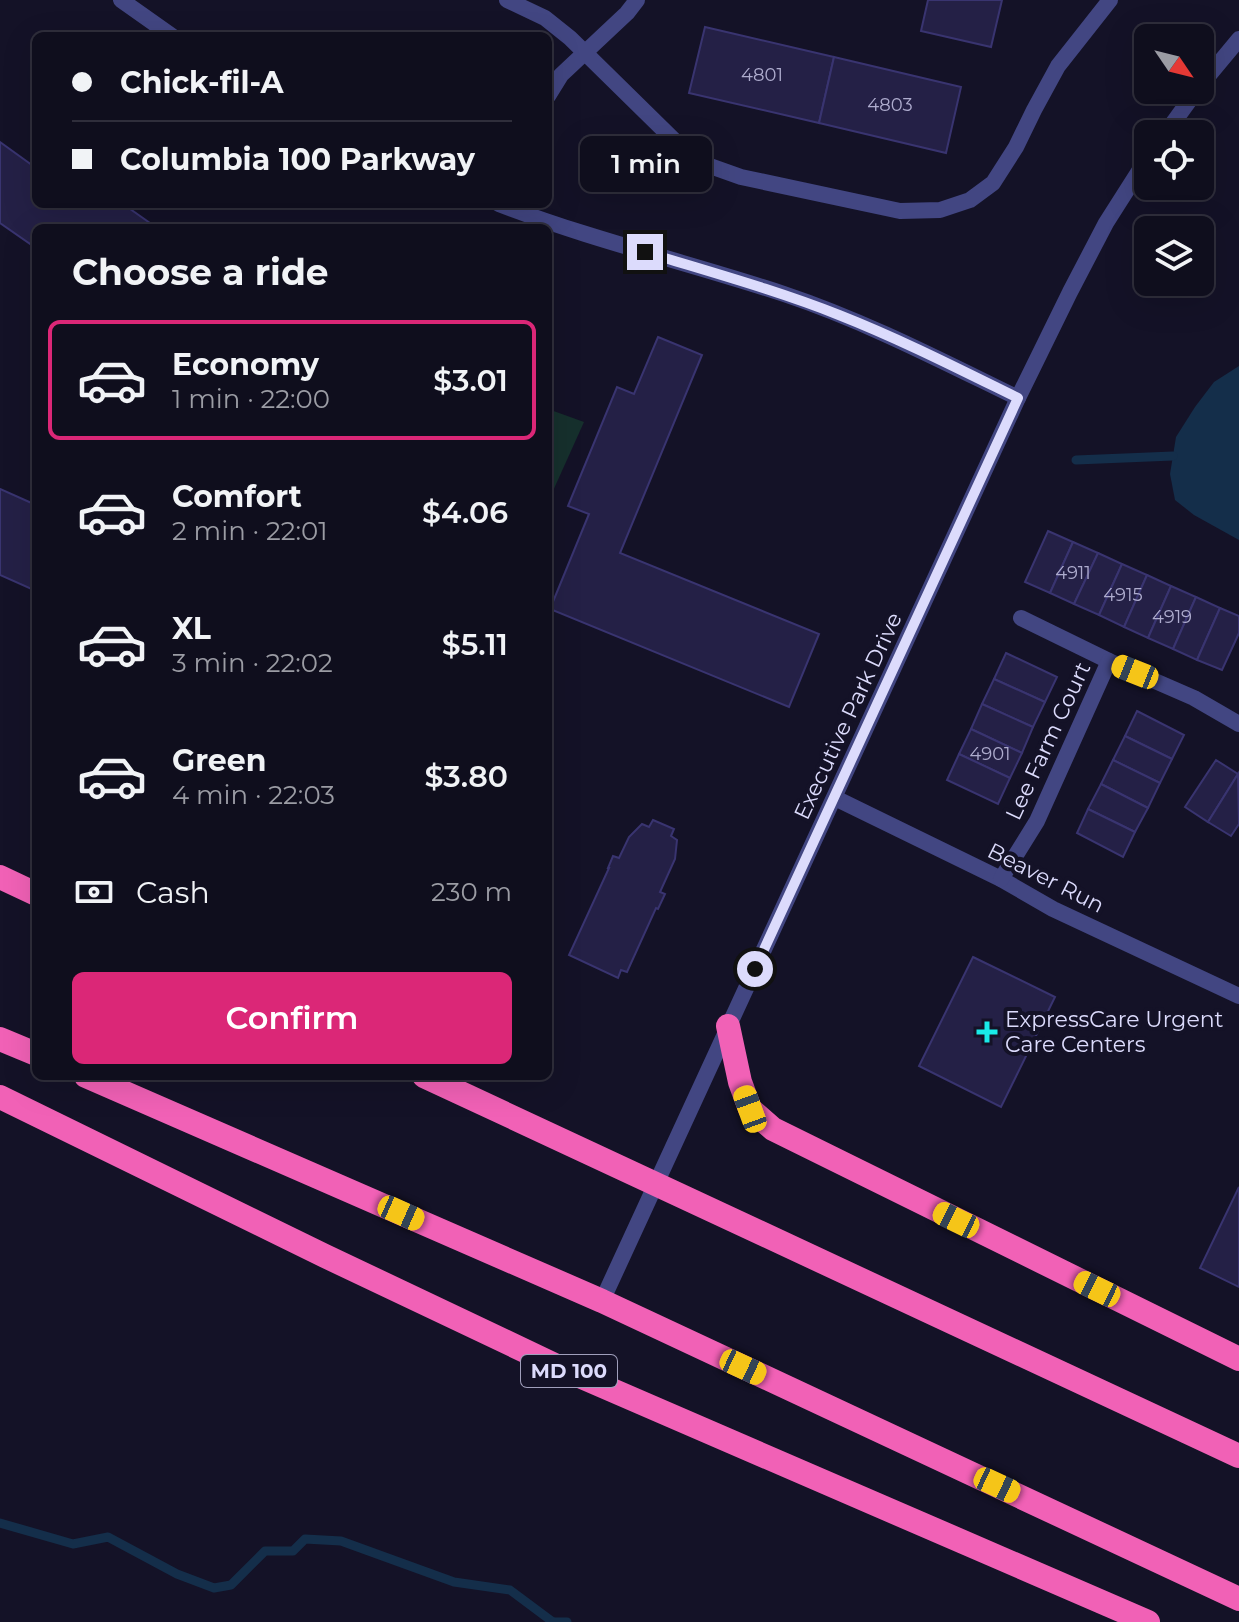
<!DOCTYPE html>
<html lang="en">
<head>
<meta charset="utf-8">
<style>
  body { margin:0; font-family:Montserrat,sans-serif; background:#181726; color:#f1f3f6; height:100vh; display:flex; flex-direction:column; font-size:30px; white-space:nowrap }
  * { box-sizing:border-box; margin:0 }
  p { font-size:26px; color:#9b9ca4 }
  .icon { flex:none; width:44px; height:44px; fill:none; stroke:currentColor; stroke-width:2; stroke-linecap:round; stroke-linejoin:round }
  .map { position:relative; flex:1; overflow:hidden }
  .drawer { position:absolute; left:32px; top:224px; width:520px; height:856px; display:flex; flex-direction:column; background:#0f0e1d; border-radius:12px; box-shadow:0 8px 32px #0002,0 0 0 2px #2f2e3b }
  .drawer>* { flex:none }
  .top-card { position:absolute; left:32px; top:32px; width:520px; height:176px; border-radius:12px; box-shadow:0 8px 32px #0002,0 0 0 2px #2f2e3b; display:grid; align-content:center; height:176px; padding:0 40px; background:#0f0e1d }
  .needle { width:52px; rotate:125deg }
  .tools { position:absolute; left:1134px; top:24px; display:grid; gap:16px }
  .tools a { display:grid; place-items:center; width:80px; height:80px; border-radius:12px; background:#0f0e1d; box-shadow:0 8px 32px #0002,0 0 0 2px #2f2e3b; font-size:40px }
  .end { position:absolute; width:36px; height:36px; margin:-18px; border:10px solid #dcdbfc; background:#111; box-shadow:0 0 0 4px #111 }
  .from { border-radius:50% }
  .bubble { position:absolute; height:56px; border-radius:12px; background:#0f0e1d; box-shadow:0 8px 32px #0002,0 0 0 2px #2f2e3b; font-size:26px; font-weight:600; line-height:56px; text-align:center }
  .car { position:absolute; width:24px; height:48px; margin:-24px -12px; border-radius:10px; box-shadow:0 0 6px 2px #0007; background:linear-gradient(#f5c518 24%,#345 0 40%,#f5c518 0 76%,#345 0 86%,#f5c518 0) }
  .top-card b { display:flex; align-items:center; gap:28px; height:76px; font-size:30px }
  .top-card b+b { border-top:2px solid #2f2e3b }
  .top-card i { width:20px; height:20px; background:#f1f3f6 }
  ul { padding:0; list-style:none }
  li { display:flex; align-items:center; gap:24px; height:120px; margin:0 16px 12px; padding:0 24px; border:4px solid transparent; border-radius:12px }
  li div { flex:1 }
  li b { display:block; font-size:30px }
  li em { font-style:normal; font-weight:600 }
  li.active { border-color:#db2777 }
  li>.icon { width:72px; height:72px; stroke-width:1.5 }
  h2 { padding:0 40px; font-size:36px; line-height:96px }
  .pay { display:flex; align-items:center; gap:20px; height:88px; padding:0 40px; font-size:30px }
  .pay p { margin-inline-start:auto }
  .button { display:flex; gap:16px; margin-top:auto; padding:16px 40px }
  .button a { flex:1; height:92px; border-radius:12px; background:#db2777; color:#fff; font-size:32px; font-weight:600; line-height:92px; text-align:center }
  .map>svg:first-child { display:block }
  .green { fill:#16302d }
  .water { fill:#142e4a }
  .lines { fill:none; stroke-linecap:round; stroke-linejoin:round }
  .stream { stroke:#142e4a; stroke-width:9 }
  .building { fill:#242046; stroke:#393470; stroke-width:2 }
  .street { stroke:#424682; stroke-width:16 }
  .highway { stroke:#f161b6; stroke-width:24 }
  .route { stroke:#dcdbfc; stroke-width:10 }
  .poi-dot { fill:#19eae8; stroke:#141227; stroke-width:3 }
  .labels { text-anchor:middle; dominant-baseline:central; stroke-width:8; stroke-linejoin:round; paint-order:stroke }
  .number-label { font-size:18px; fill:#aeacce }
  .shield { fill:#141227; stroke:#a09fbc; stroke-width:2 }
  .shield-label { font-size:20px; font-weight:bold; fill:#dcdbfc }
  .street-label { font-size:22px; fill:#dcdbfc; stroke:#141227 }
  .poi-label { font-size:22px; fill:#dcdbfc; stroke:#141227; text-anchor:start }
</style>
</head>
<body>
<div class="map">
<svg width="1239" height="1622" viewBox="0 0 1239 1622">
  <rect width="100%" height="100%" fill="#141227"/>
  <path class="green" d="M 548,409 L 584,422 L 548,502 Z"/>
  <path class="water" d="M 1239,366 L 1239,540 L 1194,515 L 1175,500 L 1170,474 L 1176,437 L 1195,407 L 1214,382 Z"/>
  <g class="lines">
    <g class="stream">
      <path d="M 1076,460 L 1173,456"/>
      <path d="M 0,1523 L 73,1544 L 108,1537 L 177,1574 L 214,1588 L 231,1585 L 265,1551 L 293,1551 L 305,1539 L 341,1541 L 454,1582 L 510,1590 L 553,1622"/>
      <path d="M 554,1622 L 567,1622"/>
    </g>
  </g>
  <g class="building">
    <path d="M 928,0 L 1002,0 L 991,47 L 921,31 Z"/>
    <path d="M 705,27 L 834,57 L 819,123 L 689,93 Z"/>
    <path d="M 834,57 L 961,87 L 946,153 L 819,123 Z"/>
    <path d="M 0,142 L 36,168 L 36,204 L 123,204 L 157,228 L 36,228 L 36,248 L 0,223 Z"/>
    <path d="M 658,337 L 702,355 L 620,553 L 819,634 L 789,707 L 550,609 L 589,514 L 568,506 L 617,387 L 634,394 Z"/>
    <path d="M 0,489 L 36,505 L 36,591 L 0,575 Z"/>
    <path d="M 1048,531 L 1073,542 L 1050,593 L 1025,582 Z"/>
    <path d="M 1073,542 L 1098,553 L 1074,604 L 1050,593 Z"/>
    <path d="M 1098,553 L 1122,564 L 1099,615 L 1074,604 Z"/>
    <path d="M 1122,564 L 1147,575 L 1124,627 L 1099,615 Z"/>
    <path d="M 1147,575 L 1171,586 L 1148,638 L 1124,627 Z"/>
    <path d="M 1171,586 L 1196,597 L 1173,649 L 1148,638 Z"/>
    <path d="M 1196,597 L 1220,608 L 1197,660 L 1173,649 Z"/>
    <path d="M 1220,608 L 1239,616 L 1239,633 L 1222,670 L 1197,660 Z"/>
    <path d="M 1006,653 L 1057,677 L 1045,702 L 994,679 Z"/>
    <path d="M 994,679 L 1045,702 L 1033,727 L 982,704 Z"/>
    <path d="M 982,704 L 1033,727 L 1022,753 L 971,729 Z"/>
    <path d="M 1137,711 L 1184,735 L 1172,759 L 1125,736 Z"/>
    <path d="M 971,729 L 1022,753 L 1010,778 L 959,754 Z"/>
    <path d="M 1125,736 L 1172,759 L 1160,783 L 1113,760 Z"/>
    <path d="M 959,754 L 1010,778 L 998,804 L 947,780 Z"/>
    <path d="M 1113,760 L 1160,783 L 1148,808 L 1101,784 Z"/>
    <path d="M 1216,760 L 1238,774 L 1208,822 L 1185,807 Z"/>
    <path d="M 1238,774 L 1239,824 L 1231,836 L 1208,822 Z"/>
    <path d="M 1101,784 L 1148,808 L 1135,832 L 1088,809 Z"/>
    <path d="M 1088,809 L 1135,832 L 1123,857 L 1077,833 Z"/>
    <path d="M 653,820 L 674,829 L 671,836 L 677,840 L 675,859 L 660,892 L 665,894 L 658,909 L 656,908 L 627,972 L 621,970 L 618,978 L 569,955 L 609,868 L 608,868 L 613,856 L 619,858 L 629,837 L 642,824 L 649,827 Z"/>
    <path d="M 973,957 L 1055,997 L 1001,1107 L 919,1066 Z"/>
    <path d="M 1239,1187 L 1239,1287 L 1200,1268 Z"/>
  </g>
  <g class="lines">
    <g class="street">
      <path d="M 121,0 L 172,36"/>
      <path d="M 507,0 L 545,18 L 570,38 L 681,147 L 710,166 L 741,177 L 900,211 L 940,210 L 970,200 L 993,183 L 1016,147 L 1034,110 L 1058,66 L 1110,0"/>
      <path d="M 1200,86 L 1239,39"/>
      <path d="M 548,96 L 561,75 L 627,13 L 637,0"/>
      <path d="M 1165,134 L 1197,90"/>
      <path d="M 499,204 C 592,240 690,263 784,294 C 865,321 942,361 1018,398"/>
      <path d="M 1021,618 L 1109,661"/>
      <path d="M 835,798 L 1001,879 L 1053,909 L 1239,996"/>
      <path d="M 1001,879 L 1037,821 L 1109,661 L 1194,698 L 1239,724"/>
      <path d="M 602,1301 L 1018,398 L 1070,292 L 1106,223 L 1148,157"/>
    </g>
    <g class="highway">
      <path d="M 0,877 L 36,894"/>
      <path d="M 728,1026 L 740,1082 L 750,1109 L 773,1129 L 1239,1359"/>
      <path d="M 0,1039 L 36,1054"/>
      <path d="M 86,1076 L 602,1301 L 1239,1599"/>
      <path d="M 424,1076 L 1239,1456"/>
      <path d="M 0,1097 L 325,1256 L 561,1368 L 1148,1622"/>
    </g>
  </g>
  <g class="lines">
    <path class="route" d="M 645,252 C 710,272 776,290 839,315 C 900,339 959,369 1018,398 L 755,969"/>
  </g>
  <path class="poi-dot" d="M983 1020h8v8h8v8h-8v8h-8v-8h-8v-8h8z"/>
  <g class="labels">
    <g class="number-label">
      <text x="762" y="75">4801</text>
      <text x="890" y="105">4803</text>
      <text x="1073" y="573">4911</text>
      <text x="1123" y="595">4915</text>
      <text x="1172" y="617">4919</text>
      <text x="990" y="754">4901</text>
    </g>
    <rect class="shield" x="521" y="1355" width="96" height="32" rx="6"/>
    <g class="shield-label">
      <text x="569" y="1371">MD 100</text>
    </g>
    <g class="street-label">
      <text transform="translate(848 716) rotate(-65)">Executive Park Drive</text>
      <text transform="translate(1048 741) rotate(-65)">Lee Farm Court</text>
      <text transform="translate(1046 878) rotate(27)">Beaver Run</text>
    </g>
    <g class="poi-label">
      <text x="1005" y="1019">ExpressCare Urgent<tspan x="1005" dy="25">Care Centers</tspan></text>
    </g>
  </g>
</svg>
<div class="tools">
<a><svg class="needle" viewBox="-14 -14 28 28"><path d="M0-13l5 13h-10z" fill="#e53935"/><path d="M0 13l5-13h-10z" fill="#9b9ca4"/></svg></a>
<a><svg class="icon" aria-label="locate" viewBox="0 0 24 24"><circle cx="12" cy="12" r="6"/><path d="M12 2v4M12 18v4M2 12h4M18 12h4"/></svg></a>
<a><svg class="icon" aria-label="layers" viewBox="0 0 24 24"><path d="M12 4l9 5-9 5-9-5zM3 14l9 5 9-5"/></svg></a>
</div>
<i class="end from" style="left:755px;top:969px"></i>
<i class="end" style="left:645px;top:252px"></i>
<div class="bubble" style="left:580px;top:136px;width:132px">1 min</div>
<i class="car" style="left:1135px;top:672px;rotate:292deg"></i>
<i class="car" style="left:750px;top:1109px;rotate:340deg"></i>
<i class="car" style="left:401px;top:1213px;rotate:114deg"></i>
<i class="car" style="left:956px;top:1220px;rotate:296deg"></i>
<i class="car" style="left:1097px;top:1289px;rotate:296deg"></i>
<i class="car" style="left:743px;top:1367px;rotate:115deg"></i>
<i class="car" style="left:997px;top:1485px;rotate:115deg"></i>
<div class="top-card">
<b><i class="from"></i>Chick-fil-A</b>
<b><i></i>Columbia 100 Parkway</b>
</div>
<section class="drawer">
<h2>Choose a ride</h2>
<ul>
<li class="active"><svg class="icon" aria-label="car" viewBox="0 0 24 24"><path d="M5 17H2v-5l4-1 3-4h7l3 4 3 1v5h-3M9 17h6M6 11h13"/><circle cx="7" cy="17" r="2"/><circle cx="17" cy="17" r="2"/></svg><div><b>Economy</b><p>1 min · 22:00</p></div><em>$3.01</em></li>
<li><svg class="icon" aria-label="car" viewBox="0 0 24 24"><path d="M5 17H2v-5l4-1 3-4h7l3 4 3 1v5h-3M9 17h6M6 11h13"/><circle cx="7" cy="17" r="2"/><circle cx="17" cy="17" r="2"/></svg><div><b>Comfort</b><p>2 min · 22:01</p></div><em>$4.06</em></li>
<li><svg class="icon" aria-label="car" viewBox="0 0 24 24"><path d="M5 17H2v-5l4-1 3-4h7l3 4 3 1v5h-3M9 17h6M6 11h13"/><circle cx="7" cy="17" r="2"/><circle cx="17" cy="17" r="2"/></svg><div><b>XL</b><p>3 min · 22:02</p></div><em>$5.11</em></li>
<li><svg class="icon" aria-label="car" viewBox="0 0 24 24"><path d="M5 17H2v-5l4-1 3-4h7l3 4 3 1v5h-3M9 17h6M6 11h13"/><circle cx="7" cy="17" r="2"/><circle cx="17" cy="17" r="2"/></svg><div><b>Green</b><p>4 min · 22:03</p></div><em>$3.80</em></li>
</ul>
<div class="pay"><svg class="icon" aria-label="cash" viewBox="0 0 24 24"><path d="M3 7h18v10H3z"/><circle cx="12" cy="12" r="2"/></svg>Cash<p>230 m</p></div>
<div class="button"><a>Confirm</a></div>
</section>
</div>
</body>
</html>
